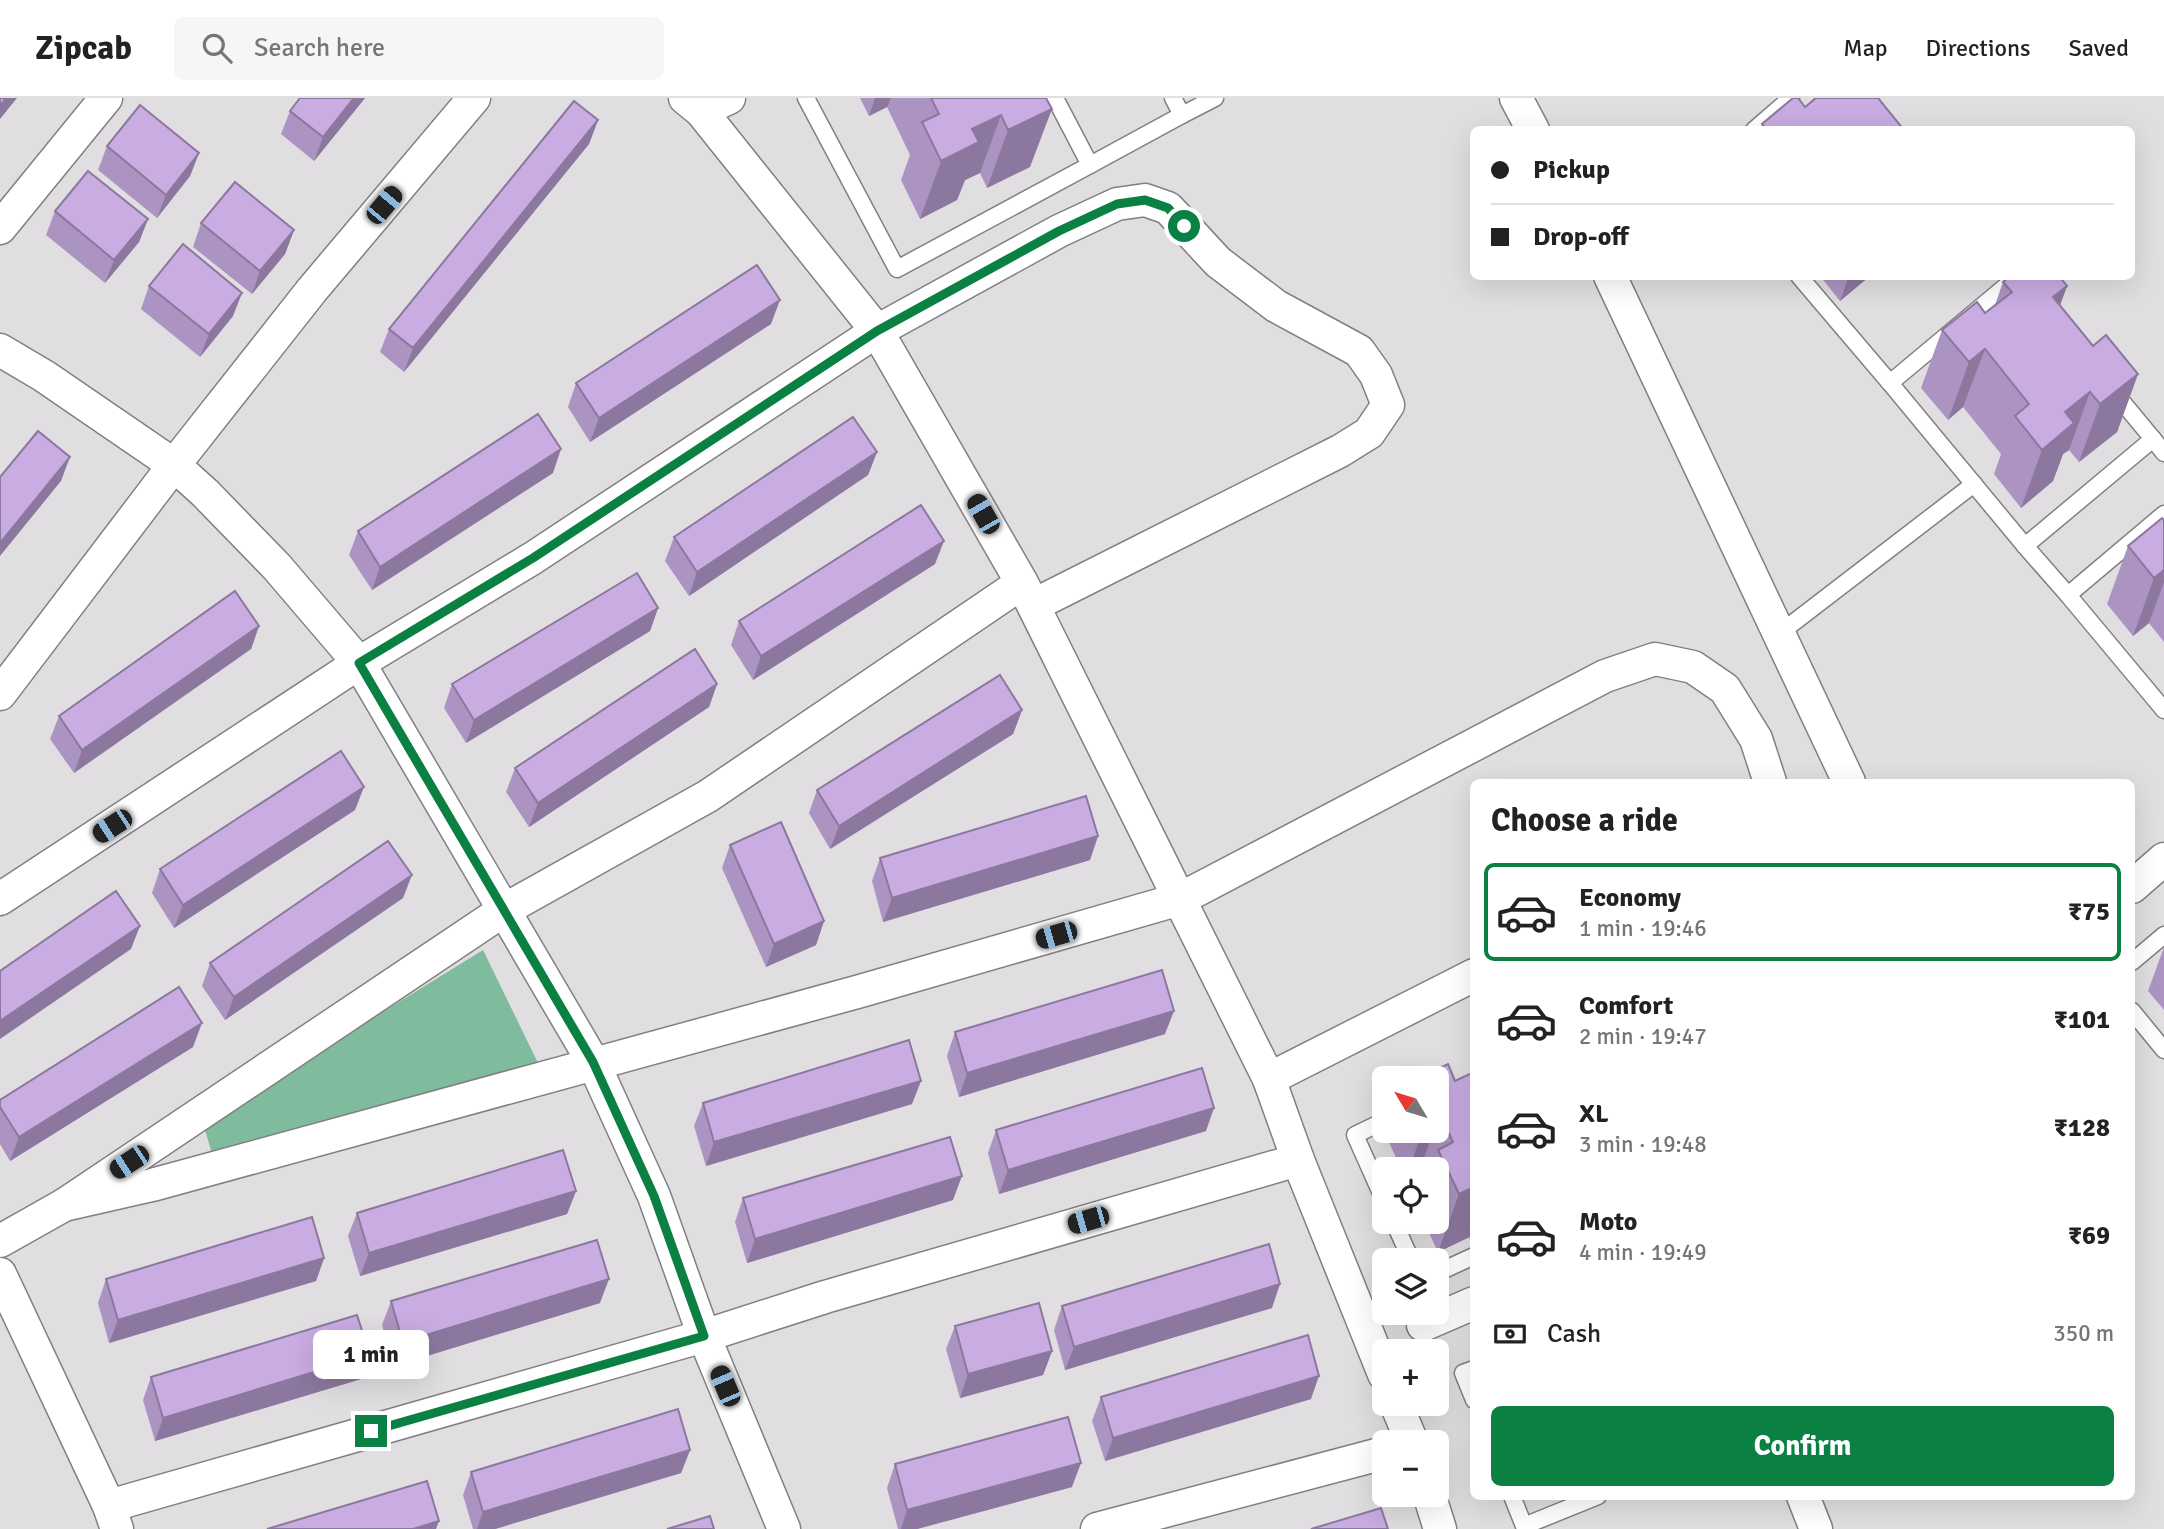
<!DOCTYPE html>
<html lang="en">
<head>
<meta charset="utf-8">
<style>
  body { margin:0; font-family:Signika,sans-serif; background:#f6f6f6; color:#222; height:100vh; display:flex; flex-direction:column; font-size:26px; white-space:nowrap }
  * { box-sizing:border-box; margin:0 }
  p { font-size:23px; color:#767676 }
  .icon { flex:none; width:38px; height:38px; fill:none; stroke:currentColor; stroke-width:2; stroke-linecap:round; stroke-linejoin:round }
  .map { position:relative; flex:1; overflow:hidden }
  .sheet { position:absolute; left:1470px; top:681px; width:665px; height:721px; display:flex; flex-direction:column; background:#fff; border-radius:10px; box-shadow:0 7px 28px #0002 }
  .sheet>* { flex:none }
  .hud { position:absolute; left:1470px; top:28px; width:665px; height:154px; border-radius:10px; box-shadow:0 7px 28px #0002; display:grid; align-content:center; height:154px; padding:0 21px; background:#fff }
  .needle { width:46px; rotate:308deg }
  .fabs { position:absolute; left:1372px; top:968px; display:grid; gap:14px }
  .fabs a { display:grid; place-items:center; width:77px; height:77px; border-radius:10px; background:#fff; box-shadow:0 7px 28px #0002; font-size:35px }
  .end { position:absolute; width:32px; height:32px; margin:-16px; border:9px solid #0b8043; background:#fff; box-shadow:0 0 0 4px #fff }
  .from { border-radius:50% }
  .bubble { position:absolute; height:49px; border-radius:10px; background:#fff; box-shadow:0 7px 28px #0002; font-size:23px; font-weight:800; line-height:49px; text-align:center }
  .car { position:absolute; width:21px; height:42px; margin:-21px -10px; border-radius:9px; box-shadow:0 0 5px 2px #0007; background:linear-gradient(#222 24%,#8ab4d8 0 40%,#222 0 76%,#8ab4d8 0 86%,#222 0) }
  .hud b { display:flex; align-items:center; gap:24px; height:66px; font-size:26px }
  .hud b+b { border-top:2px solid #e0e0e0 }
  .hud i { width:18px; height:18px; background:#222 }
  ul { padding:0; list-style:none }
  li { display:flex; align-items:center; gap:21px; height:98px; margin:0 14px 10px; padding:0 7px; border:4px solid transparent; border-radius:10px }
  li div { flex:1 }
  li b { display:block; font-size:26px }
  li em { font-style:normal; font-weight:800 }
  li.on { border-color:#0b8043 }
  li>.icon { width:63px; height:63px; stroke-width:1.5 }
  h2 { padding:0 21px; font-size:32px; line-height:84px }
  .pay { display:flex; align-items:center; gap:18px; height:77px; padding:0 21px; font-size:26px }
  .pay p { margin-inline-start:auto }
  .button { display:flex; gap:14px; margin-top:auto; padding:14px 21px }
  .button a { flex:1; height:80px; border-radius:10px; background:#0b8043; color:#fff; font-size:28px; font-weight:800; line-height:80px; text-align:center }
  header { display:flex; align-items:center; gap:42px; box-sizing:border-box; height:98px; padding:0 35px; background:#fff; border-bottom:2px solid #e0e0e0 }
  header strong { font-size:33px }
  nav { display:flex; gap:38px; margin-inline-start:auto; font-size:24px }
  .search { width:490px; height:63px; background:#f6f6f6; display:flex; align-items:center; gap:18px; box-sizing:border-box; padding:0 24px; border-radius:10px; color:#767676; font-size:26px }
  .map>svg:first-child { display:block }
  .green { fill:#7fbc9d }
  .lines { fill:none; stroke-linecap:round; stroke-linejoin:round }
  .service-casing { stroke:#817f82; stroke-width:19 }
  .minor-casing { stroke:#817f82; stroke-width:35 }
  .service { stroke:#fff; stroke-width:16 }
  .minor { stroke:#fff; stroke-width:32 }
  .wall { fill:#ac94c2 }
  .shaded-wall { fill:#8c789e }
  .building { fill:#c8ace2; stroke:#8c789e; stroke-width:2 }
  .route { stroke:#0b8043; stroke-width:9 }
</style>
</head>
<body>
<header>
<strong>Zipcab</strong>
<div class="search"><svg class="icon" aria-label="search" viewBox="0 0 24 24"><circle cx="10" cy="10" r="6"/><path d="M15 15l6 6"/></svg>Search here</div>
<nav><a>Map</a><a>Directions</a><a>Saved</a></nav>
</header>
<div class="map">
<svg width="2164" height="1431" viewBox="0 0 2164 1431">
  <rect width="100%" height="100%" fill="#e1dee2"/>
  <path class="green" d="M 483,852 L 539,967 L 212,1056 L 203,1025 Z"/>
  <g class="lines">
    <defs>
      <g id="service">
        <path d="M 806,0 L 897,171 L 1090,67 L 1055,0"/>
        <path d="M 1173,0 L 1182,17 L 1215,0"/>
        <path d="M 1754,32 L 1791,0"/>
        <path d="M 1090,67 L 1182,17"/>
        <path d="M 1799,178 L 1890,285"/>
        <path d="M 2018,178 L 2153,341 L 2025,448 L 1890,285 Z"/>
        <path d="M 2153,341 L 2164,355"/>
        <path d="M 2164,416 L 2068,497 L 2164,612"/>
        <path d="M 2025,448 L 2068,497"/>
        <path d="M 1780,535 L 1974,386"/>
        <path d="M 2132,864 L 2164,837"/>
        <path d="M 2132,913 L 2164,952"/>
        <path d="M 1384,1023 L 1355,1037 L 1384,1102"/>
        <path d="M 1394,1124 L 1411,1162"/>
        <path d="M 1437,1175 L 1474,1158"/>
        <path d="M 1474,1271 L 1463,1275 L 1474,1302"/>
        <path d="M 1512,1398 L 1524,1428 L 1598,1398"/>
      </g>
      <g id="minor">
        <path d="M 474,0 L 312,192 L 174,367 L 205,395 L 277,469 L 359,565 L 593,964 L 654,1098 L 704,1238 L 784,1431"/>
        <path d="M 1516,0 L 1533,32"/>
        <path d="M 701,13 L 729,0"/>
        <path d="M 0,130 L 106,0"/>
        <path d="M 1610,178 L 1849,684"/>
        <path d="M 0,252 L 44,278 L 174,367 L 0,596"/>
        <path d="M 1024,489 L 1269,981 L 1298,1062 L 1384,1276"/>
        <path d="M 2132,789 L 2164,761"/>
        <path d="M 0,801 L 359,565 L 533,460 L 877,233 L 1059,133 L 1117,106 L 1145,102 L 1168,110 L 1218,164 L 1276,208 L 1359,253 L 1376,277 L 1388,307 L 1369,335 L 1340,353 L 1034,507"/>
        <path d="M 1269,981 L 1474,877"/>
        <path d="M 64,1107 L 152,1087 L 857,894 L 1180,801 L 1605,578 L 1655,561 L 1693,569 L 1725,591 L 1756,641 L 1770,684"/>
        <path d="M 0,1143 L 64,1107 L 504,812 L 708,698 L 1022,485 L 877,233 L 701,13 L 685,0"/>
        <path d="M 0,1176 L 109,1408 L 117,1431"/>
        <path d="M 1423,1227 L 1474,1205"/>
        <path d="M 1396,1306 L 1412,1344"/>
        <path d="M 1429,1396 L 1440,1431"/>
        <path d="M 1803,1398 L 1816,1431"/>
        <path d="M 109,1408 L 704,1238 L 825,1199 L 1298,1062"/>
        <path d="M 1097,1431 L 1384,1355"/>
      </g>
    </defs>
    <use href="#service" class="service-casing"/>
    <use href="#minor" class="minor-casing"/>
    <use href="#service" class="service"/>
    <use href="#minor" class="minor"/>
  </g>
  <g class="wall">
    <path d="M 365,0 L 314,63 L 281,36 L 290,13 Z"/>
    <path d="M 860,0 L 1046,0 L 1030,69 L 987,90 L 980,75 L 965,82 L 957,102 L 920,121 L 901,82 L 910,57 L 887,9 L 869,18 Z"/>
    <path d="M 1814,0 L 1879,0 L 1904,32 L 1760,32 L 1762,26 L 1805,9 Z"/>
    <path d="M 598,22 L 589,46 L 404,274 L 380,254 L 389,231 Z"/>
    <path d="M 107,48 L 199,55 L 190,78 L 157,120 L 98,72 Z"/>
    <path d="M 55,113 L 148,121 L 139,144 L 105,185 L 46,137 Z"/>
    <path d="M 201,125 L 294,132 L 285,156 L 252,196 L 193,149 Z"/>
    <path d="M 1820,178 L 1870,178 L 1840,203 Z"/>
    <path d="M 2003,184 L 2067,188 L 2060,207 L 2093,248 L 2138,276 L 2117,334 L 2079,364 L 2069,352 L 2063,356 L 2053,383 L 2021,410 L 1994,376 L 2001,356 L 1963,309 L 1948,322 L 1921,290 L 1942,232 L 1985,215 L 1995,207 Z"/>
    <path d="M 149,188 L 233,218 L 200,259 L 141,211 Z"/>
    <path d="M 771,226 L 590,344 L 568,309 L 576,285 Z"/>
    <path d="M 877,354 L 868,377 L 689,498 L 665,463 L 674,439 Z"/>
    <path d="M 553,375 L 372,492 L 349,457 L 358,433 Z"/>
    <path d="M 2164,422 L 2164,544 L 2149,525 L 2133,538 L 2107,506 L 2128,448 Z"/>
    <path d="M 935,466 L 753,582 L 731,547 L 739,523 Z"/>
    <path d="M 658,510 L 650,533 L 466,645 L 444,610 L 452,586 Z"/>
    <path d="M 259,528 L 251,551 L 74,675 L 50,641 L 59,618 Z"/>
    <path d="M 717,586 L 709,609 L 529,729 L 506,694 L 515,670 Z"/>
    <path d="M 1022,612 L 1013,636 L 830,751 L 809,715 L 817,692 Z"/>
    <path d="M 355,712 L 174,830 L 152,795 L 160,771 Z"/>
    <path d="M 1098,738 L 1090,762 L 883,824 L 872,783 L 880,760 Z"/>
    <path d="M 730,747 L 824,823 L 816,847 L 766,869 L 722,770 Z"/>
    <path d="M 403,800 L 225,922 L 202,888 L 210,865 Z"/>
    <path d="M 2164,849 L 2164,912 L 2148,893 Z"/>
    <path d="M 955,934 L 1165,936 L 959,999 L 947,958 Z"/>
    <path d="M 193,949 L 10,1063 L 0,1046 L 0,1002 Z"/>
    <path d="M 1448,966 L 1474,1137 L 1438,1154 L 1424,1124 L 1437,1124 L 1437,1071 L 1401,1071 L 1388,1042 L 1391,1032 L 1437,1032 L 1437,980 Z"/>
    <path d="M 703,1005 L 912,1006 L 706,1068 L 694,1028 Z"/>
    <path d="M 996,1032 L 1206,1033 L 999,1096 L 988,1055 Z"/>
    <path d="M 576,1093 L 567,1116 L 360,1178 L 348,1138 L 357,1115 Z"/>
    <path d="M 743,1100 L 953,1102 L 747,1165 L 735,1124 Z"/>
    <path d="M 324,1160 L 316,1183 L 109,1245 L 98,1205 L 106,1181 Z"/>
    <path d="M 391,1203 L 600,1205 L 394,1268 L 382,1227 Z"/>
    <path d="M 1062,1208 L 1272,1210 L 1065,1272 L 1054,1232 Z"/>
    <path d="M 955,1228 L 1052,1253 L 1043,1277 L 960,1300 L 946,1251 Z"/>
    <path d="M 370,1257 L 361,1281 L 155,1343 L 143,1302 L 151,1279 Z"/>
    <path d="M 1101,1299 L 1311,1301 L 1105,1363 L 1092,1323 Z"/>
    <path d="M 690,1352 L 681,1375 L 495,1431 L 473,1431 L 463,1397 L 471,1374 Z"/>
    <path d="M 895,1366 L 1072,1389 L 917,1431 L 898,1431 L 887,1390 Z"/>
  </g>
  <g class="shaded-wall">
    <path d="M 6,0 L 17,0 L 0,21 L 0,8 Z"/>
    <path d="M 354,0 L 365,0 L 314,63 L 323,39 Z"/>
    <path d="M 875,0 L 891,0 L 887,9 L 869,18 Z"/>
    <path d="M 1052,11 L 1030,69 L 987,90 L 1008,32 Z"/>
    <path d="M 1001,17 L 980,75 L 965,82 L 957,102 L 920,121 L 941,63 L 972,31 Z"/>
    <path d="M 598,22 L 589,46 L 404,274 L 413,250 Z"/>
    <path d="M 199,55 L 190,78 L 157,120 L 166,97 Z"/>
    <path d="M 148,121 L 139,144 L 105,185 L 114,162 Z"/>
    <path d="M 294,132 L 285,156 L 252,196 L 260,173 Z"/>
    <path d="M 1849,178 L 1870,178 L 1840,203 Z"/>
    <path d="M 2067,188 L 2046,246 L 2053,199 Z"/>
    <path d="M 242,195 L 233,218 L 200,259 L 209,236 Z"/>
    <path d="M 780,202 L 771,226 L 590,344 L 599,320 Z"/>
    <path d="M 1985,251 L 1963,309 L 1948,322 L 1969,264 Z"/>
    <path d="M 2138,276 L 2117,334 L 2079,364 L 2100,306 Z"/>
    <path d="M 2090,294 L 2069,352 L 2063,356 L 2053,383 L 2021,410 L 2042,352 L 2065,314 Z"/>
    <path d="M 561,351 L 553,375 L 372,492 L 380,469 Z"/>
    <path d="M 877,354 L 868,377 L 689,498 L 697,474 Z"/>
    <path d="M 70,359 L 61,383 L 0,458 L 0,445 Z"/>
    <path d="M 944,443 L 935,466 L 753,582 L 761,558 Z"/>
    <path d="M 2164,472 L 2164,484 L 2149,525 L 2133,538 L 2154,480 Z"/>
    <path d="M 658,510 L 650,533 L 466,645 L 474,622 Z"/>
    <path d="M 259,528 L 251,551 L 74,675 L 82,652 Z"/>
    <path d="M 717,586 L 709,609 L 529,729 L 538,705 Z"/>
    <path d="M 1022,612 L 1013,636 L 830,751 L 839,728 Z"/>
    <path d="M 364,689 L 355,712 L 174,830 L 183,807 Z"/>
    <path d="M 1098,738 L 1090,762 L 883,824 L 892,800 Z"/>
    <path d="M 412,777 L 403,800 L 225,922 L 234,899 Z"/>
    <path d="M 824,823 L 816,847 L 766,869 L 774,846 Z"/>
    <path d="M 140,828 L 131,851 L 0,941 L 0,923 Z"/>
    <path d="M 1174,913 L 1165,936 L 959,999 L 967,975 Z"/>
    <path d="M 202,925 L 193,949 L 10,1063 L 19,1039 Z"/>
    <path d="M 921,983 L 912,1006 L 706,1068 L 714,1044 Z"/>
    <path d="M 1214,1010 L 1206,1033 L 999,1096 L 1008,1072 Z"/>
    <path d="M 1423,1032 L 1434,1032 L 1420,1071 L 1409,1071 Z"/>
    <path d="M 962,1078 L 953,1102 L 747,1165 L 755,1141 Z"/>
    <path d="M 1474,1089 L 1474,1137 L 1438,1154 L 1459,1096 Z"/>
    <path d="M 576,1093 L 567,1116 L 360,1178 L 369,1155 Z"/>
    <path d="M 324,1160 L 316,1183 L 109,1245 L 118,1222 Z"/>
    <path d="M 609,1181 L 600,1205 L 394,1268 L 403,1244 Z"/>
    <path d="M 1280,1186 L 1272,1210 L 1065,1272 L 1074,1249 Z"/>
    <path d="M 1052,1253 L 1043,1277 L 960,1300 L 968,1276 Z"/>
    <path d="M 370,1257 L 361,1281 L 155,1343 L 163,1320 Z"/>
    <path d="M 1319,1278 L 1311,1301 L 1105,1363 L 1113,1340 Z"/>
    <path d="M 690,1352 L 681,1375 L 495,1431 L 477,1431 L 483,1414 Z"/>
    <path d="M 1081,1365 L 1072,1389 L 917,1431 L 901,1431 L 907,1412 Z"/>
    <path d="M 439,1423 L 436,1431 L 413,1431 Z"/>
  </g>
  <g class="building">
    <path d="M 0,0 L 6,0 L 0,8 Z"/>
    <path d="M 300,0 L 354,0 L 323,39 L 290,13 Z"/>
    <path d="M 931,0 L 1046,0 L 1052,11 L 1008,32 L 1001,17 L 972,31 L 979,44 L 941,63 L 922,24 L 939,16 Z"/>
    <path d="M 1793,0 L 1798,0 L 1805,9 L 1816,0 L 1878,0 L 1904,32 L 1767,32 L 1762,26 Z"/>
    <path d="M 574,3 L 598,22 L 413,250 L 389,231 Z"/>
    <path d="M 140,7 L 199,55 L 166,97 L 107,48 Z"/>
    <path d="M 88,73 L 148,121 L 114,162 L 55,113 Z"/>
    <path d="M 235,84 L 294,132 L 260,173 L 201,125 Z"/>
    <path d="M 183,146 L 242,195 L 209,236 L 149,188 Z"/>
    <path d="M 757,167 L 780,202 L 599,320 L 576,285 Z"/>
    <path d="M 2010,178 L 2059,178 L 2067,188 L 2053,199 L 2093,248 L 2106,237 L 2138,276 L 2100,306 L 2090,294 L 2065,314 L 2074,325 L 2042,352 L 2015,318 L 2029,306 L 1985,251 L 1969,264 L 1942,232 L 1977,204 L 1985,215 L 2012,194 L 2003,184 Z"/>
    <path d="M 538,316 L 561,351 L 380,469 L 358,433 Z"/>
    <path d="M 853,319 L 877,354 L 697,474 L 674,439 Z"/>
    <path d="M 38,333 L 70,359 L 0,445 L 0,379 Z"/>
    <path d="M 921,407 L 944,443 L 761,558 L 739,523 Z"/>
    <path d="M 2162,420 L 2164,422 L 2164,472 L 2154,480 L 2128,448 Z"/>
    <path d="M 637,475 L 658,510 L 474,622 L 452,586 Z"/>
    <path d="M 235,493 L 259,528 L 82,652 L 59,618 Z"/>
    <path d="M 695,551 L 717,586 L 538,705 L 515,670 Z"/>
    <path d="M 1000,577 L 1022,612 L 839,728 L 817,692 Z"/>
    <path d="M 341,653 L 364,689 L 183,807 L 160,771 Z"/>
    <path d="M 1086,698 L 1098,738 L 892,800 L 880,760 Z"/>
    <path d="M 781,724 L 824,823 L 774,846 L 730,747 Z"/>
    <path d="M 388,743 L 412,777 L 234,899 L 210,865 Z"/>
    <path d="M 116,793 L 140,828 L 0,923 L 0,873 Z"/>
    <path d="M 1162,872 L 1174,913 L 967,975 L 955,934 Z"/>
    <path d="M 179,889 L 202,925 L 19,1039 L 0,1009 L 0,1002 Z"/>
    <path d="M 909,942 L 921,983 L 714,1044 L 703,1005 Z"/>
    <path d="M 1448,966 L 1455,983 L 1474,974 L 1474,1089 L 1459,1096 L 1438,1052 L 1453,1044 L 1440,1016 L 1437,1017 L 1437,980 L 1418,980 Z"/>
    <path d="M 1202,970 L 1214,1010 L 1008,1072 L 996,1032 Z"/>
    <path d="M 950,1039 L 962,1078 L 755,1141 L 743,1100 Z"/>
    <path d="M 563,1052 L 576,1093 L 369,1155 L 357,1115 Z"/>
    <path d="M 312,1119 L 324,1160 L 118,1222 L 106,1181 Z"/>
    <path d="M 597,1142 L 609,1181 L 403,1244 L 391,1203 Z"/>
    <path d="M 1269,1146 L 1280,1186 L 1074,1249 L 1062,1208 Z"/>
    <path d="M 1039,1205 L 1052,1253 L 968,1276 L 955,1228 Z"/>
    <path d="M 357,1217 L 370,1257 L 163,1320 L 151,1279 Z"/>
    <path d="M 1308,1237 L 1319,1278 L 1113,1340 L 1101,1299 Z"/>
    <path d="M 678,1311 L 690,1352 L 483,1414 L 471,1374 Z"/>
    <path d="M 1068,1319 L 1081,1365 L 907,1412 L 895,1366 Z"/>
    <path d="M 427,1383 L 439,1423 L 413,1431 L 267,1431 Z"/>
    <path d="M 1381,1410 L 1388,1431 L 1311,1431 Z"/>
    <path d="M 710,1418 L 714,1431 L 667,1431 Z"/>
  </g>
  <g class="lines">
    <path class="route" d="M 371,1333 L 704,1238 L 654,1098 L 593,964 L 359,565 L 533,460 L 877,233 L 1059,133 L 1117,106 L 1145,102 L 1168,110 L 1184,128"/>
  </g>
</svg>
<div class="fabs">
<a><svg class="needle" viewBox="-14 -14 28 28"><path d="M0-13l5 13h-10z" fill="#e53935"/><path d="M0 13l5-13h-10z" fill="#767676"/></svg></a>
<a><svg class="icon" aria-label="locate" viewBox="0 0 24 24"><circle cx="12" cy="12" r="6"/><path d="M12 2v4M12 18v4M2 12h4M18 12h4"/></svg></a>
<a><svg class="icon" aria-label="layers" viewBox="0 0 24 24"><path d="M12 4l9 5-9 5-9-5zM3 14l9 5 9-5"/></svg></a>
<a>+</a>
<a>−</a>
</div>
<i class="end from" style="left:1184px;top:128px"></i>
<i class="end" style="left:371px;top:1333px"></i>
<div class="bubble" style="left:313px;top:1232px;width:116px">1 min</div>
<i class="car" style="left:384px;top:107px;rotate:40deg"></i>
<i class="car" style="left:983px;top:416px;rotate:330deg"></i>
<i class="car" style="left:112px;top:728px;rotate:237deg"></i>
<i class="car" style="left:1056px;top:837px;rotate:254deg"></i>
<i class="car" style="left:129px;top:1064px;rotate:237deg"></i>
<i class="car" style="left:1088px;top:1122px;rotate:254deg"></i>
<i class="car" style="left:725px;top:1288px;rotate:337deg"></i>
<div class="hud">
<b><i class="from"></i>Pickup</b>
<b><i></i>Drop-off</b>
</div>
<section class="sheet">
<h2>Choose a ride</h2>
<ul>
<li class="on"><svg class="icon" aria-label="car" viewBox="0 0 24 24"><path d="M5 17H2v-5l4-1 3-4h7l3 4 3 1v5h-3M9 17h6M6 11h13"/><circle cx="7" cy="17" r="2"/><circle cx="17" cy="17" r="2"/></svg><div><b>Economy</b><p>1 min · 19:46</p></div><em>₹75</em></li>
<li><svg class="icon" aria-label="car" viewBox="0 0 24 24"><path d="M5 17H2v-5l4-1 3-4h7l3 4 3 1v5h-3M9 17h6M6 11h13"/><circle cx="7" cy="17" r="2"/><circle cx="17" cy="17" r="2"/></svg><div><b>Comfort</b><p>2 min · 19:47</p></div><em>₹101</em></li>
<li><svg class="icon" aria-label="car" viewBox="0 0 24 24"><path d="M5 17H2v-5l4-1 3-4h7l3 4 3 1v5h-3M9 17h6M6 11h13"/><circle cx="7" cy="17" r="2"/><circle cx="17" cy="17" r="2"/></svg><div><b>XL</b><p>3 min · 19:48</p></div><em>₹128</em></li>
<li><svg class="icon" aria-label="car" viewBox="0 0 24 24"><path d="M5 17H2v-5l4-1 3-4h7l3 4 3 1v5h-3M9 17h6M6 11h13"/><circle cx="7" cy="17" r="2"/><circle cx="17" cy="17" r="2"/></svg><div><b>Moto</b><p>4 min · 19:49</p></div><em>₹69</em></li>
</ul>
<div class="pay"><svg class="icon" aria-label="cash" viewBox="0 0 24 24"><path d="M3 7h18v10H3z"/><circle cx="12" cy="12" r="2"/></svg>Cash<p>350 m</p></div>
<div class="button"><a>Confirm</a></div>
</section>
</div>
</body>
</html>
